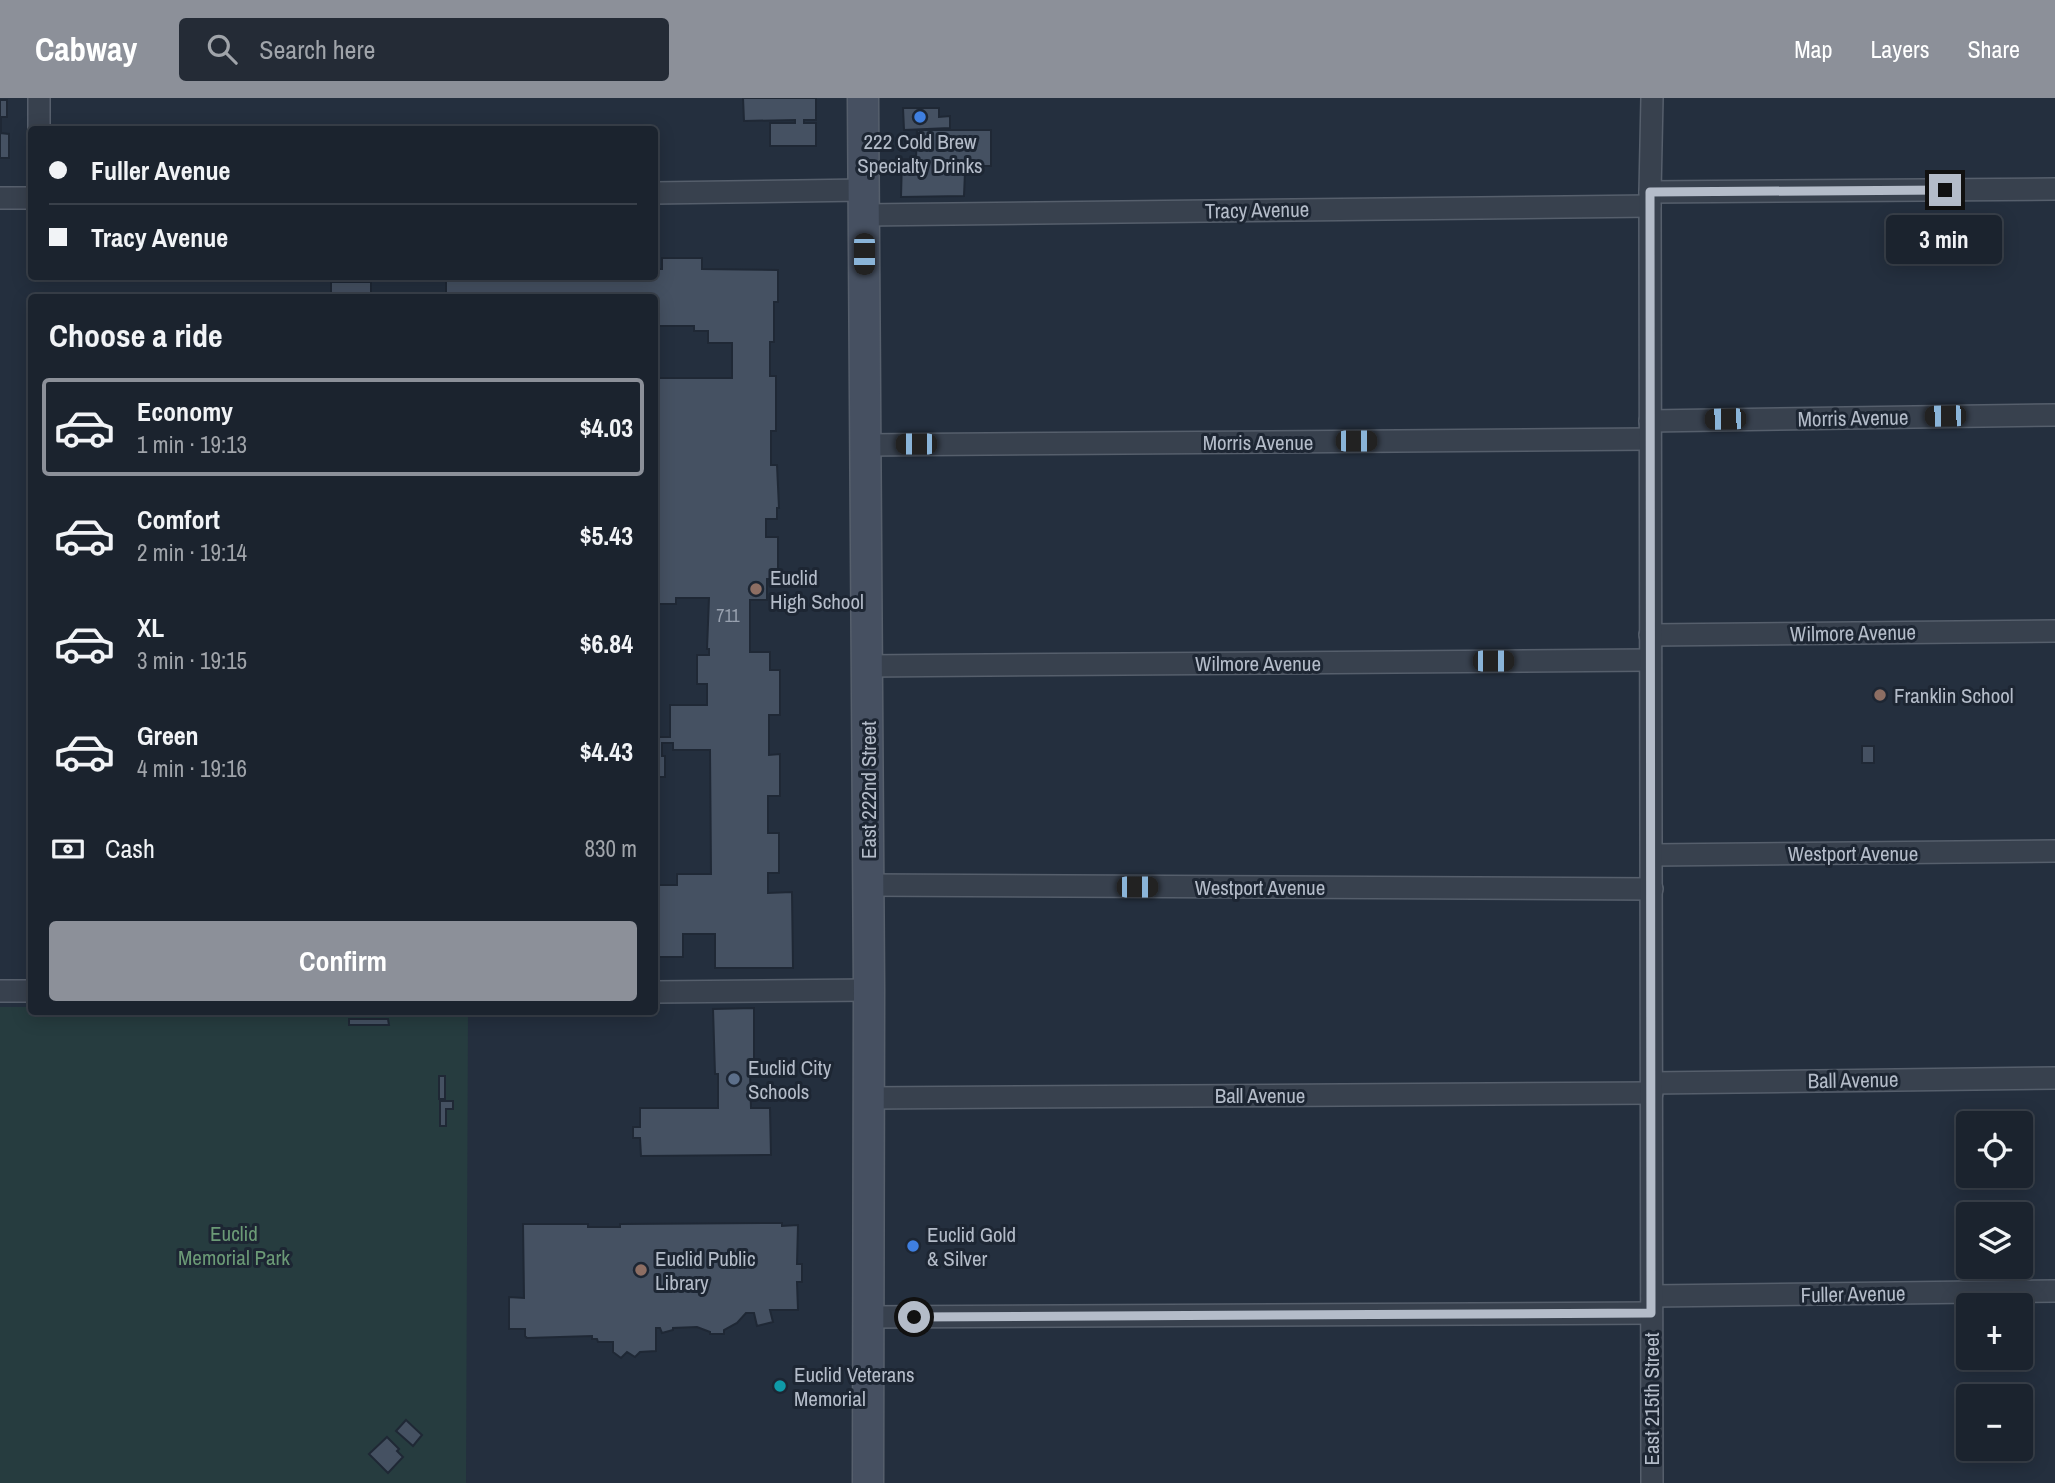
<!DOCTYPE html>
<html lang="en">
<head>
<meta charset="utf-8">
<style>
  body { margin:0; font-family:"Archivo Narrow",sans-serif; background:#242b36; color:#f1f3f6; height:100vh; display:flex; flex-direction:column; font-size:26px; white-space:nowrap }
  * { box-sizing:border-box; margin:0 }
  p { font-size:23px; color:#a0a4aa }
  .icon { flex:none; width:38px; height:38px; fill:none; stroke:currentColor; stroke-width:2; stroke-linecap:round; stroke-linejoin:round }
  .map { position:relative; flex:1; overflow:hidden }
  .drawer { position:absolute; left:28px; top:196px; width:630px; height:721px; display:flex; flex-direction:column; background:#1b232e; border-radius:7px; box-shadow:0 4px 18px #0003,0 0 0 2px #39404a }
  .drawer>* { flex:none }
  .banner { position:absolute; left:28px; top:28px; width:630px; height:154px; border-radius:7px; box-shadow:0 4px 18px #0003,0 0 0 2px #39404a; display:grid; align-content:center; height:154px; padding:0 21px; background:#1b232e }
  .controls { position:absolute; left:1956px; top:1013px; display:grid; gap:14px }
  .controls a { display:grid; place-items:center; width:77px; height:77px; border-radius:7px; background:#1b232e; box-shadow:0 4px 18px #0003,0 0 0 2px #39404a; font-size:35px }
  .end { position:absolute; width:32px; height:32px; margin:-16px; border:9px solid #b4bcc9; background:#111; box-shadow:0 0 0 4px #111 }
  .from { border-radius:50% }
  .bubble { position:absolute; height:49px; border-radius:7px; background:#1b232e; box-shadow:0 4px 18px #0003,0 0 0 2px #39404a; font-size:23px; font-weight:700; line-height:49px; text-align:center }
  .car { position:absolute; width:21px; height:42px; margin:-21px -10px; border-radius:9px; box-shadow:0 0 5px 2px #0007; background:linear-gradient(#222 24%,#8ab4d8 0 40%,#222 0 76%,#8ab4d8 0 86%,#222 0) }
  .banner b { display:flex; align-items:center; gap:24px; height:66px; font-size:26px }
  .banner b+b { border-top:2px solid #39404a }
  .banner i { width:18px; height:18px; background:#f1f3f6 }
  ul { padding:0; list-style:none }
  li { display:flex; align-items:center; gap:21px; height:98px; margin:0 14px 10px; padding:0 7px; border:4px solid transparent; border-radius:7px }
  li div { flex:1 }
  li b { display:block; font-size:26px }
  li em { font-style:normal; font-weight:700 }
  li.selected { border-color:#8c9099 }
  li>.icon { width:63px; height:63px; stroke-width:1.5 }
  h2 { padding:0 21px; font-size:32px; line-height:84px }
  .pay { display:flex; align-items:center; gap:18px; height:77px; padding:0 21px; font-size:26px }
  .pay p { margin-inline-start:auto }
  .primary-button { display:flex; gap:14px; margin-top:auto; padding:14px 21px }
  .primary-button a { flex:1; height:80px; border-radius:7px; background:#8c9099; color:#fff; font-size:28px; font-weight:700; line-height:80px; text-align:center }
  header { display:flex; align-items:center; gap:42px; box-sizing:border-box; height:98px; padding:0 35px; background:#8c9099; color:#fff }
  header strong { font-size:33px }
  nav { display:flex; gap:38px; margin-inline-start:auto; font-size:24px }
  .search { width:490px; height:63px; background:#242b36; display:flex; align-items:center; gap:18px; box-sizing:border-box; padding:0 24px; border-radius:7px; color:#a0a4aa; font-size:26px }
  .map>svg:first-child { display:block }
  .green { fill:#263c3f }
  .building { fill:#455162; stroke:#1f2835; stroke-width:2 }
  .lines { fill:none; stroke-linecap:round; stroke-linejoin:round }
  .street-casing { stroke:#565f6c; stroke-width:24 }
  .secondary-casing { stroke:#565f6c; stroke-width:33 }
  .street { stroke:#38414e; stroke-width:21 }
  .secondary { stroke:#465061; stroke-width:30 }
  .route { stroke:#b4bcc9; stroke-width:9 }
  .shop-dot { fill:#3f7fe0; stroke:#1d2633; stroke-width:2.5 }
  .education-dot { fill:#8d6e63; stroke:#1d2633; stroke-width:2.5 }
  .service-dot { fill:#5c6f8a; stroke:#1d2633; stroke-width:2.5 }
  .culture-dot { fill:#0f9aa8; stroke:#1d2633; stroke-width:2.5 }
  .labels { text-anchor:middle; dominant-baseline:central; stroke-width:6; stroke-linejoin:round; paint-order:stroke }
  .number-label { font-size:18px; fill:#98a1af }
  .poi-label { font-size:21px; fill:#b4bcc9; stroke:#1d2633; text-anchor:start }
  .street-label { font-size:21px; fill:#b4bcc9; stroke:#1d2633 }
  .park-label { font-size:21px; fill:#6b9a76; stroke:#1d2633 }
</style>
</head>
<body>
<header>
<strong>Cabway</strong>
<div class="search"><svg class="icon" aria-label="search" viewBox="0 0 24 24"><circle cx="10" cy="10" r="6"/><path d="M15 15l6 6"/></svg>Search here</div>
<nav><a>Map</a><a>Layers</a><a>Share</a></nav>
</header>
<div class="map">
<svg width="2055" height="1385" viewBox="0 0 2055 1385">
  <rect width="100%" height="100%" fill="#242f3e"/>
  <path class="green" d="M 0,909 L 31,909 L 32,914 L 468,914 L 466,1385 L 0,1385 Z"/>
  <g class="building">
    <path d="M 743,0 L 816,0 L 816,22 L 804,22 L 804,25 L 816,25 L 816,48 L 770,48 L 770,25 L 795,25 L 795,22 L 744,23 Z"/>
    <path d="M 0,2 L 7,2 L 7,19 L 1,19 L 1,35 L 9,36 L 9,60 L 0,60 Z"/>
    <path d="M 903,10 L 939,10 L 939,19 L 950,18 L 950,30 L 904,32 Z"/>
    <path d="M 917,32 L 991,32 L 991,68 L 980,68 L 980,74 L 965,74 L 964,98 L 901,99 L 902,61 L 916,61 Z"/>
    <path d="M 662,160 L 702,160 L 702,171 L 778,172 L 778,204 L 774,204 L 774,244 L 770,244 L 770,278 L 776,278 L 776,333 L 771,333 L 771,367 L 777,367 L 779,410 L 777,410 L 777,421 L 766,421 L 766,439 L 778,439 L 778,481 L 767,481 L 767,502 L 750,502 L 750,554 L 770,554 L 770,572 L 780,572 L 780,617 L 769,617 L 769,657 L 780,656 L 780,698 L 768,698 L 768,735 L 779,735 L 779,775 L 768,775 L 768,795 L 792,794 L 793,870 L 715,870 L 715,836 L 683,836 L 683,859 L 656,859 L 654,787 L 677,787 L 677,776 L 711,776 L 710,652 L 673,652 L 673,645 L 662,645 L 662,658 L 665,658 L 665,679 L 654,679 L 654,639 L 670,639 L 670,607 L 707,607 L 707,586 L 697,586 L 697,557 L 709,557 L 709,551 L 707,551 L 709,500 L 676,500 L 676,506 L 655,506 L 655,458 L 659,458 L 659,431 L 654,431 L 654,280 L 732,280 L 732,245 L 708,245 L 708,233 L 694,233 L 694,228 L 654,228 L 654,200 L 446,200 L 446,178 L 654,178 L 654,171 L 662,171 Z"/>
    <path d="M 331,184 L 371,184 L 371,198 L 421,197 L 421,200 L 331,200 Z"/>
    <rect x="1862" y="648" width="12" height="17"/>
    <path d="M 754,910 L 754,975 L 750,975 L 751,1010 L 770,1010 L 771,1057 L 641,1058 L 640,1040 L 633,1040 L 633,1029 L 640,1029 L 640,1010 L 718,1010 L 718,976 L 715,976 L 713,911 Z"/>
    <path d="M 349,921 L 388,921 L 389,927 L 349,927 Z"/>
    <rect x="439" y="978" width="6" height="23"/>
    <path d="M 440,1003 L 453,1003 L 453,1011 L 446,1011 L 446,1028 L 440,1028 Z"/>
    <path d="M 782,1125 L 782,1128 L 798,1127 L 797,1166 L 802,1166 L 802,1184 L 797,1184 L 798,1212 L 770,1212 L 773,1224 L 757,1228 L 754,1215 L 746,1215 L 737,1225 L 724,1232 L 724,1236 L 710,1236 L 710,1234 L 697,1229 L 673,1230 L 673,1232 L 662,1235 L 660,1230 L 656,1230 L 656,1253 L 640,1254 L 635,1259 L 627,1254 L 621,1260 L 613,1254 L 613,1244 L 598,1244 L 597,1241 L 592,1241 L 592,1238 L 527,1240 L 525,1238 L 525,1231 L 509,1231 L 509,1199 L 524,1200 L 523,1126 L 588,1126 L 588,1129 L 620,1129 L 620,1126 Z"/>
    <path d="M 406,1322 L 422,1337 L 413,1348 L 396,1333 Z"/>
    <path d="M 387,1339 L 399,1351 L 397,1353 L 403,1359 L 388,1375 L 369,1356 Z"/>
  </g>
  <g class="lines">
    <defs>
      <g id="street">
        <path d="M 39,32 L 39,0"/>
        <path d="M 1650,94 L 2055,91"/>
        <path d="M 654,95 L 864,92"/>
        <path d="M 0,100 L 32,100"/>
        <path d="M 864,117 L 1650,108"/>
        <path d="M 1650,323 L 2055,317"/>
        <path d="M 865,347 L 1650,341"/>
        <path d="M 1650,537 L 2055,533"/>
        <path d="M 866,568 L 1650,562"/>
        <path d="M 1652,757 L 2055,753"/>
        <path d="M 868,787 L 1652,791"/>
        <path d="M 0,893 L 32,893"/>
        <path d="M 654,894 L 869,892"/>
        <path d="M 1652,985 L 2055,980"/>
        <path d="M 869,1000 L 1652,995"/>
        <path d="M 1652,1198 L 2055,1193"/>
        <path d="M 867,1219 L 1651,1215"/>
        <path d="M 1652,1385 L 1650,94 L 1652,0"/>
      </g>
      <path id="secondary" d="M 863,0 L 869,892 L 868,1385"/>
    </defs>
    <use href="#street" class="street-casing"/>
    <use href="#secondary" class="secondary-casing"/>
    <use href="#street" class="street"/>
    <use href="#secondary" class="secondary"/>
  </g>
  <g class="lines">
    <path class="route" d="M 914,1219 L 1651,1215 L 1650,94 L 1945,92"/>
  </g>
  <g class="shop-dot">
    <circle cx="920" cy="19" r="7"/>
    <circle cx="913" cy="1148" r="7"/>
  </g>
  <g class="education-dot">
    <circle cx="756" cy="491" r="7"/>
    <circle cx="1880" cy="597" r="7"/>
    <circle cx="641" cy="1172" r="7"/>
  </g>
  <circle class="service-dot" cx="734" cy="981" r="7"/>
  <circle class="culture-dot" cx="780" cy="1288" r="7"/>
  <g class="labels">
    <g class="number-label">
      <text x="728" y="517">711</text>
    </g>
    <g class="poi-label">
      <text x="920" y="43" text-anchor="middle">222 Cold Brew<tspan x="920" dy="24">Specialty Drinks</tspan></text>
      <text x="770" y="479">Euclid<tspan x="770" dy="24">High School</tspan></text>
      <text x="1894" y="597">Franklin School</text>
      <text x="748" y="969">Euclid City<tspan x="748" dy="24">Schools</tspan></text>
      <text x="927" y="1136">Euclid Gold<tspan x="927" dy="24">&amp; Silver</tspan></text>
      <text x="655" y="1160">Euclid Public<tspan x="655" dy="24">Library</tspan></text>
      <text x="794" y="1276">Euclid Veterans<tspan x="794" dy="24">Memorial</tspan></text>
    </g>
    <g class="street-label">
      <text transform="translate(1257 112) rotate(-1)">Tracy Avenue</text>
      <text transform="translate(1853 320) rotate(-1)">Morris Avenue</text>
      <text x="1258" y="344">Morris Avenue</text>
      <text transform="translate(1853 535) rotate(-1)">Wilmore Avenue</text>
      <text x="1258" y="565">Wilmore Avenue</text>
      <text transform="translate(868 692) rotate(-90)">East 222nd Street</text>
      <text x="1853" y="755">Westport Avenue</text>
      <text x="1260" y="789">Westport Avenue</text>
      <text transform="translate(1853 982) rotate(-1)">Ball Avenue</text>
      <text x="1260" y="997">Ball Avenue</text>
      <text transform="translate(1853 1196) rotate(-1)">Fuller Avenue</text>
      <text transform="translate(1651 1301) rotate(-90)">East 215th Street</text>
    </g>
    <g class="park-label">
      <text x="234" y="1135">Euclid<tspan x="234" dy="24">Memorial Park</tspan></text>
    </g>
  </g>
</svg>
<div class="controls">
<a><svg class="icon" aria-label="locate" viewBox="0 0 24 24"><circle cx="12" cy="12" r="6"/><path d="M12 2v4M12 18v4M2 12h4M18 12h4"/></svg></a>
<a><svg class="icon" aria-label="layers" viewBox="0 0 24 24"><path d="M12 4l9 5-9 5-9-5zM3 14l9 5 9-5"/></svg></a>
<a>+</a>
<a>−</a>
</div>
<i class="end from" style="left:914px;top:1219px"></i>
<i class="end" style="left:1945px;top:92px"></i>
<div class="bubble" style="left:1886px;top:117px;width:116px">3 min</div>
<i class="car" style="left:864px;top:156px;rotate:180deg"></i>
<i class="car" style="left:1945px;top:318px;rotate:269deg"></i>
<i class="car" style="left:1725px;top:321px;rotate:269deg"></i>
<i class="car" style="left:1356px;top:343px;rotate:90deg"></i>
<i class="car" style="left:916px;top:346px;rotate:270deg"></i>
<i class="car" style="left:1493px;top:563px;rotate:90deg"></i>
<i class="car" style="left:1137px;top:789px;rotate:90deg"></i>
<div class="banner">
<b><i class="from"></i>Fuller Avenue</b>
<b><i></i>Tracy Avenue</b>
</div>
<section class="drawer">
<h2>Choose a ride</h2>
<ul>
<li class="selected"><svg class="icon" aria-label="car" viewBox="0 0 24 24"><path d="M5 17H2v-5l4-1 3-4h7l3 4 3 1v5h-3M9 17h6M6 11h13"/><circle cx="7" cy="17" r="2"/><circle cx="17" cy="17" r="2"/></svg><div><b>Economy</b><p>1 min · 19:13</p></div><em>$4.03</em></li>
<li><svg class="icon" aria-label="car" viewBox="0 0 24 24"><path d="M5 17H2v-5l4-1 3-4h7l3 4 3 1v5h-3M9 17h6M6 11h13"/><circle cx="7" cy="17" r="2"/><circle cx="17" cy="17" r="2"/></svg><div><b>Comfort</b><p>2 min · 19:14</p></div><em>$5.43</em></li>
<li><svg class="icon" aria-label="car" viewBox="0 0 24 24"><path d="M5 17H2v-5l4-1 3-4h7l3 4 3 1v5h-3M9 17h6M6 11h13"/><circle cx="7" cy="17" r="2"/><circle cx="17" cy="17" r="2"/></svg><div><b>XL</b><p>3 min · 19:15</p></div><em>$6.84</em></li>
<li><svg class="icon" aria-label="car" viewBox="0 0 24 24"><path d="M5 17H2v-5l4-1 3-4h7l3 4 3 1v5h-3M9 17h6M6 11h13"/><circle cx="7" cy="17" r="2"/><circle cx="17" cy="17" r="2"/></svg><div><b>Green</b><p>4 min · 19:16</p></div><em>$4.43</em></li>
</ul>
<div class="pay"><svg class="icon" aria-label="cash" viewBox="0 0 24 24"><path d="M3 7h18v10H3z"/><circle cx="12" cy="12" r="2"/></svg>Cash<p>830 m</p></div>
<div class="primary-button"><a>Confirm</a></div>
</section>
</div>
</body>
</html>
